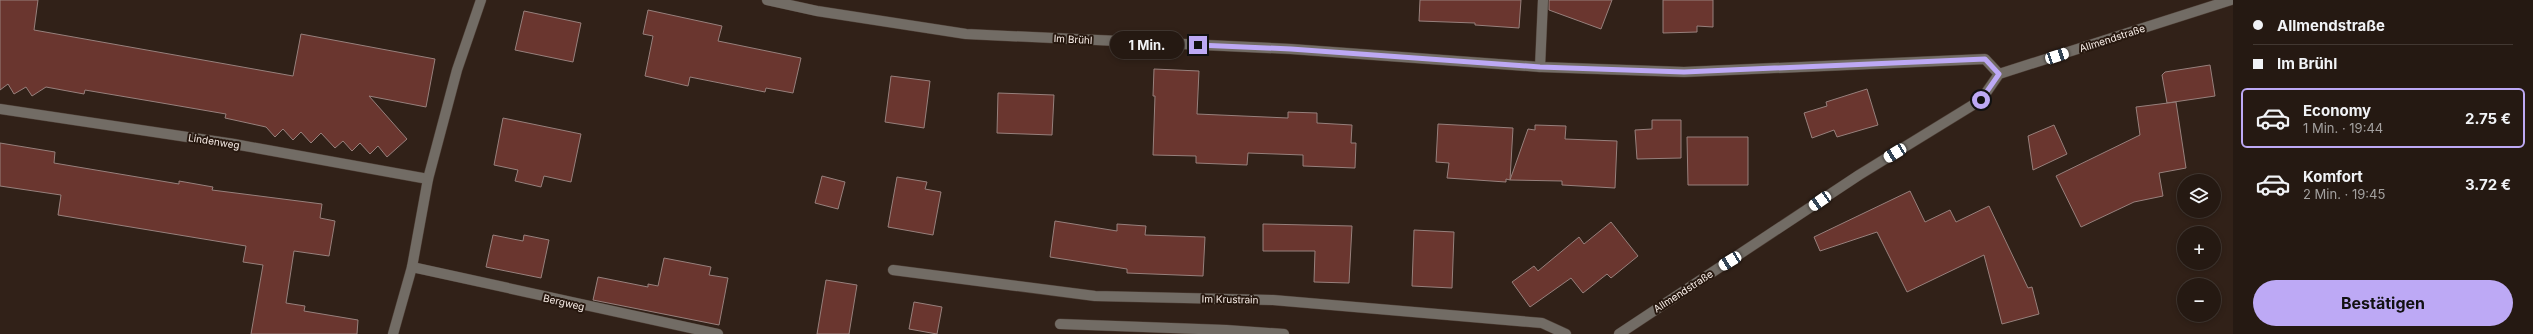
<!DOCTYPE html>
<html lang="de">
<head>
<meta charset="utf-8">
<style>
  body { margin:0; font-family:Inter,sans-serif; background:#2d221b; color:#f1f3f6; height:100vh; display:flex; flex-direction:column; font-size:15px; white-space:nowrap }
  * { box-sizing:border-box; margin:0 }
  p { font-size:13px; color:#a3a09f }
  .icon { flex:none; width:22px; height:22px; fill:none; stroke:currentColor; stroke-width:2; stroke-linecap:round; stroke-linejoin:round }
  .map { position:relative; flex:1; overflow:hidden }
  .details { display:flex; flex-direction:column; background:#251912; width:300px }
  .details>* { flex:none }
  .hud { display:grid; align-content:center; height:88px; padding:0 20px; background:#251912 }
  .tools { position:absolute; left:2177px; top:174px; display:grid; gap:8px }
  .tools a { display:grid; place-items:center; width:44px; height:44px; border-radius:50%; background:#251912; box-shadow:0 2px 6px #0003,0 0 0 1px #423832; font-size:20px }
  .end { position:absolute; width:18px; height:18px; margin:-9px; border:5px solid #bda9f5; background:#111; box-shadow:0 0 0 2px #111 }
  .from { border-radius:50% }
  .bubble { position:absolute; height:28px; border-radius:14px; background:#251912; box-shadow:0 2px 6px #0003,0 0 0 1px #423832; font-size:13px; font-weight:700; line-height:28px; text-align:center }
  .car { position:absolute; width:12px; height:24px; margin:-12px -6px; border-radius:5px; box-shadow:0 0 3px 1px #0007; background:linear-gradient(#fff 24%,#345 0 40%,#fff 0 76%,#345 0 86%,#fff 0) }
  .hud b { display:flex; align-items:center; gap:14px; height:38px; font-size:15px }
  .hud b+b { border-top:1px solid #423832 }
  .hud i { width:10px; height:10px; background:#f1f3f6 }
  ul { padding:0; list-style:none }
  li { display:flex; align-items:center; gap:12px; height:60px; margin:0 8px 6px; padding:0 12px; border:2px solid transparent; border-radius:6px }
  li div { flex:1 }
  li b { display:block; font-size:15px }
  li em { font-style:normal; font-weight:700 }
  li.selected { border-color:#bda9f5 }
  li>.icon { width:36px; height:36px; stroke-width:1.5 }
  .action { display:flex; gap:8px; margin-top:auto; padding:8px 20px }
  .action a { flex:1; height:46px; border-radius:24px; background:#bda9f5; color:#111; font-size:16px; font-weight:700; line-height:46px; text-align:center }
  main { display:flex; flex:1; min-height:0 }
  .map>svg:first-child { display:block }
  .building { fill:#6a362f; stroke:#97807c }
  .lines { fill:none; stroke-linecap:round; stroke-linejoin:round }
  .minor-casing { stroke:#4d3e35; stroke-width:11 }
  .minor { stroke:#726c65; stroke-width:10 }
  .route { stroke:#bda9f5; stroke-width:5 }
  .labels { text-anchor:middle; dominant-baseline:central; stroke-width:4; stroke-linejoin:round; paint-order:stroke }
  .street-label { font-size:10px; fill:#f8ede7; stroke:#27180f }
</style>
</head>
<body>
<main>
<div class="map">
<svg width="2233" height="334" viewBox="0 0 2233 334">
  <rect width="100%" height="100%" fill="#312118"/>
  <g class="building">
    <path d="M 0,0 L 38,0 L 34,30 L 293,76 L 301,34 L 435,59 L 426,107 L 369,96 L 407,139 L 387,157 L 378,146 L 370,154 L 360,143 L 352,151 L 343,141 L 335,148 L 321,133 L 311,143 L 301,132 L 293,140 L 283,129 L 275,137 L 266,127 L 225,118 L 226,114 L 162,103 L 85,90 L 84,94 L 46,87 L 32,96 L 26,87 L 14,94 L 8,84 L 0,90 Z"/>
    <path d="M 1420,0 L 1521,0 L 1519,28 L 1475,25 L 1475,23 L 1419,21 Z"/>
    <path d="M 1549,0 L 1612,0 L 1601,29 L 1549,10 Z"/>
    <path d="M 1663,0 L 1713,0 L 1713,27 L 1697,26 L 1697,32 L 1663,33 Z"/>
    <path d="M 648,10 L 722,26 L 718,41 L 801,58 L 793,93 L 766,88 L 765,92 L 690,77 L 688,86 L 645,76 L 653,36 L 643,34 Z"/>
    <path d="M 524,11 L 581,23 L 573,62 L 515,50 Z"/>
    <path d="M 2210,65 L 2215,96 L 2167,103 L 2162,75 L 2165,72 Z"/>
    <path d="M 1154,69 L 1199,71 L 1197,114 L 1288,118 L 1288,112 L 1317,113 L 1317,123 L 1352,125 L 1351,143 L 1356,143 L 1355,168 L 1303,166 L 1303,155 L 1248,153 L 1247,165 L 1196,163 L 1196,156 L 1153,155 L 1155,96 L 1153,96 Z"/>
    <path d="M 891,76 L 930,81 L 924,128 L 885,122 Z"/>
    <path d="M 1867,89 L 1878,125 L 1837,137 L 1834,130 L 1812,138 L 1804,113 L 1827,106 L 1826,102 Z"/>
    <path d="M 998,93 L 1054,95 L 1052,135 L 997,133 Z"/>
    <path d="M 2176,102 L 2186,168 L 2159,173 L 2163,196 L 2134,202 L 2081,227 L 2056,176 L 2140,135 L 2136,107 Z"/>
    <path d="M 503,118 L 581,134 L 571,182 L 544,176 L 541,187 L 515,181 L 518,170 L 494,165 Z"/>
    <path d="M 1652,120 L 1681,120 L 1681,158 L 1637,159 L 1635,130 L 1652,129 Z"/>
    <path d="M 1438,124 L 1513,128 L 1510,180 L 1506,179 L 1506,182 L 1447,178 L 1449,163 L 1436,162 Z"/>
    <path d="M 1535,125 L 1566,126 L 1565,139 L 1617,141 L 1615,188 L 1562,185 L 1562,181 L 1510,180 L 1528,129 L 1535,130 Z"/>
    <path d="M 2054,125 L 2067,154 L 2033,170 L 2028,136 Z"/>
    <path d="M 1687,137 L 1748,137 L 1748,185 L 1688,185 Z"/>
    <path d="M 0,143 L 55,152 L 54,163 L 179,184 L 179,181 L 213,187 L 212,190 L 322,204 L 320,218 L 335,221 L 329,256 L 294,251 L 286,303 L 305,306 L 304,311 L 358,320 L 357,334 L 251,334 L 263,265 L 243,262 L 246,246 L 58,215 L 61,195 L 0,186 Z"/>
    <path d="M 822,176 L 845,182 L 838,209 L 815,203 Z"/>
    <path d="M 897,177 L 927,182 L 925,189 L 941,192 L 933,235 L 888,227 Z"/>
    <path d="M 1910,191 L 1925,222 L 1950,210 L 1956,222 L 1989,206 L 2028,288 L 2032,287 L 2039,314 L 2002,324 L 1984,255 L 1907,292 L 1877,232 L 1820,251 L 1814,237 Z"/>
    <path d="M 1055,221 L 1117,231 L 1117,224 L 1146,226 L 1145,235 L 1205,237 L 1203,276 L 1127,273 L 1127,269 L 1050,257 Z"/>
    <path d="M 1611,222 L 1638,256 L 1611,278 L 1607,274 L 1583,293 L 1571,278 L 1530,307 L 1512,282 L 1534,266 L 1538,271 L 1579,237 L 1584,244 Z"/>
    <path d="M 1263,224 L 1352,226 L 1349,283 L 1314,282 L 1315,251 L 1263,251 Z"/>
    <path d="M 1414,230 L 1454,232 L 1452,288 L 1412,286 Z"/>
    <path d="M 493,235 L 523,241 L 524,235 L 549,240 L 541,278 L 486,267 Z"/>
    <path d="M 664,258 L 711,267 L 709,275 L 728,278 L 719,325 L 593,300 L 598,277 L 648,287 L 648,284 L 658,286 Z"/>
    <path d="M 826,280 L 857,285 L 849,334 L 817,334 Z"/>
    <path d="M 914,302 L 942,307 L 937,334 L 909,329 Z"/>
  </g>
  <g class="lines">
    <defs>
      <g id="minor">
        <path d="M 767,0 L 817,11 L 966,34 L 1291,49 L 1540,67 L 1684,72 L 1985,59 L 1999,74"/>
        <path d="M 1540,67 L 1543,0"/>
        <path d="M 0,109 L 234,144 L 428,179"/>
        <path d="M 412,267 L 718,334"/>
        <path d="M 893,270 L 1095,296 L 1273,300 L 1542,323 L 1566,334"/>
        <path d="M 1060,324 L 1226,330 L 1284,334"/>
        <path d="M 393,334 L 412,267 L 428,179 L 457,70 L 481,0"/>
        <path d="M 1619,334 L 1859,175 L 1981,100 L 1999,74 L 2231,0"/>
      </g>
    </defs>
    <use href="#minor" class="minor-casing"/>
    <use href="#minor" class="minor"/>
  </g>
  <g class="lines">
    <path class="route" d="M 1198,45 L 1291,49 L 1540,67 L 1684,72 L 1985,59 L 1999,74 L 1981,100"/>
  </g>
  <g class="labels">
    <g class="street-label">
      <text transform="translate(2112 38) rotate(-18)">Allmendstraße</text>
      <text transform="translate(1073 39) rotate(3)">Im Brühl</text>
      <text transform="translate(214 141) rotate(9)">Lindenweg</text>
      <text transform="translate(1683 291) rotate(-33)">Allmendstraße</text>
      <text transform="translate(1230 299) rotate(1)">Im Krustrain</text>
      <text transform="translate(564 302) rotate(13)">Bergweg</text>
    </g>
  </g>
</svg>
<div class="tools">
<a><svg class="icon" aria-label="layers" viewBox="0 0 24 24"><path d="M12 4l9 5-9 5-9-5zM3 14l9 5 9-5"/></svg></a>
<a>+</a>
<a>−</a>
</div>
<i class="end from" style="left:1981px;top:100px"></i>
<i class="end" style="left:1198px;top:45px"></i>
<div class="bubble" style="left:1110px;top:31px;width:74px">1 Min.</div>
<i class="car" style="left:2057px;top:56px;rotate:72deg"></i>
<i class="car" style="left:1895px;top:153px;rotate:238deg"></i>
<i class="car" style="left:1820px;top:201px;rotate:236deg"></i>
<i class="car" style="left:1730px;top:261px;rotate:238deg"></i>
</div>
<section class="details">
<div class="hud">
<b><i class="from"></i>Allmendstraße</b>
<b><i></i>Im Brühl</b>
</div>
<ul>
<li class="selected"><svg class="icon" aria-label="car" viewBox="0 0 24 24"><path d="M5 17H2v-5l4-1 3-4h7l3 4 3 1v5h-3M9 17h6M6 11h13"/><circle cx="7" cy="17" r="2"/><circle cx="17" cy="17" r="2"/></svg><div><b>Economy</b><p>1 Min. · 19:44</p></div><em>2.75 €</em></li>
<li><svg class="icon" aria-label="car" viewBox="0 0 24 24"><path d="M5 17H2v-5l4-1 3-4h7l3 4 3 1v5h-3M9 17h6M6 11h13"/><circle cx="7" cy="17" r="2"/><circle cx="17" cy="17" r="2"/></svg><div><b>Komfort</b><p>2 Min. · 19:45</p></div><em>3.72 €</em></li>
</ul>
<div class="action"><a>Bestätigen</a></div>
</section>
</main>
</body>
</html>
